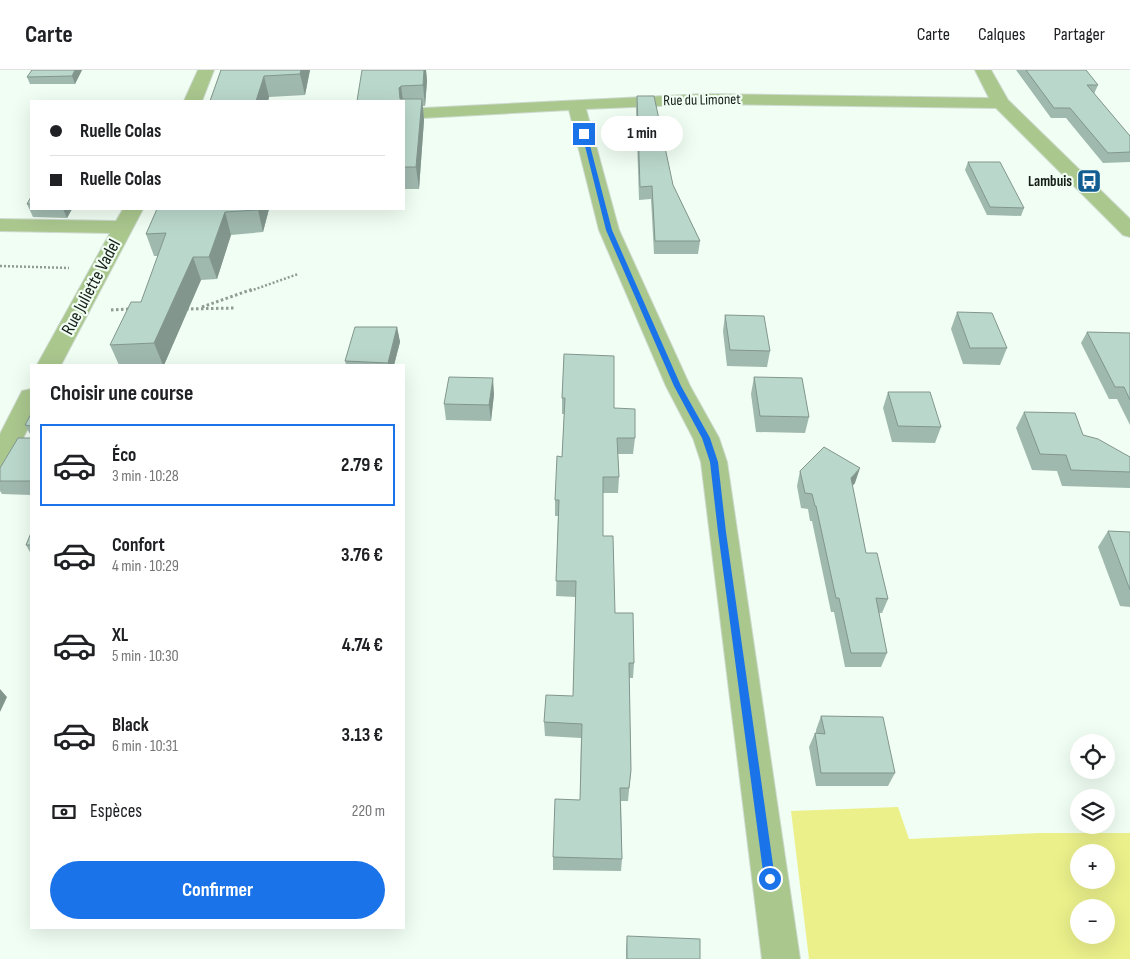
<!DOCTYPE html>
<html lang="fr">
<head>
<meta charset="utf-8">
<style>
  body { margin:0; font-family:"Sofia Sans Condensed",sans-serif; background:#f6f6f6; color:#202124; height:100vh; display:flex; flex-direction:column; font-size:19px; white-space:nowrap }
  * { box-sizing:border-box; margin:0 }
  p { font-size:16px; color:#757577 }
  .icon { flex:none; width:28px; height:28px; fill:none; stroke:currentColor; stroke-width:2; stroke-linecap:round; stroke-linejoin:round }
  .map { position:relative; flex:1; overflow:hidden }
  .details { position:absolute; left:30px; top:294px; width:375px; height:565px; display:flex; flex-direction:column; background:#fff; border-radius:0px; box-shadow:0 5px 20px #0002 }
  .details>* { flex:none }
  .banner { position:absolute; left:30px; top:30px; width:375px; height:110px; border-radius:0px; box-shadow:0 5px 20px #0002; display:grid; align-content:center; height:110px; padding:0 20px; background:#fff }
  .controls { position:absolute; left:1070px; top:664px; display:grid; gap:10px }
  .controls a { display:grid; place-items:center; width:45px; height:45px; border-radius:50%; background:#fff; box-shadow:0 5px 20px #0002; font-size:25px }
  .end { position:absolute; width:22px; height:22px; margin:-11px; border:6px solid #1a73e8; background:#fff; box-shadow:0 0 0 2px #fff }
  .from { border-radius:50% }
  .bubble { position:absolute; height:35px; border-radius:18px; background:#fff; box-shadow:0 5px 20px #0002; font-size:16px; font-weight:700; line-height:35px; text-align:center }
  .banner b { display:flex; align-items:center; gap:18px; height:48px; font-size:19px }
  .banner b+b { border-top:1px solid #e0e0e0 }
  .banner i { width:12px; height:12px; background:#202124 }
  ul { padding:0; list-style:none }
  li { display:flex; align-items:center; gap:15px; height:82px; margin:0 10px 8px; padding:0 10px; border:2px solid transparent; border-radius:0px }
  li div { flex:1 }
  li b { display:block; font-size:19px }
  li em { font-style:normal; font-weight:700 }
  li.active { border-color:#1a73e8 }
  li>.icon { width:45px; height:45px; stroke-width:1.5 }
  h2 { padding:0 20px; font-size:22px; line-height:60px }
  .pay { display:flex; align-items:center; gap:12px; height:55px; padding:0 20px; font-size:19px }
  .pay p { margin-inline-start:auto }
  .action { display:flex; gap:10px; margin-top:auto; padding:10px 20px }
  .action a { flex:1; height:58px; border-radius:30px; background:#1a73e8; color:#fff; font-size:20px; font-weight:700; line-height:58px; text-align:center }
  header { display:flex; align-items:center; gap:30px; box-sizing:border-box; height:70px; padding:0 25px; background:#fff; border-bottom:1px solid #e0e0e0 }
  header strong { font-size:24px }
  nav { display:flex; gap:28px; margin-inline-start:auto; font-size:18px }
  .map>svg:first-child { display:block }
  .green { fill:#ebf08b; fill-rule:evenodd }
  .lines { fill:none; stroke-linecap:round; stroke-linejoin:round }
  .minor-casing { stroke:#cedad0; stroke-width:2 }
  .path-far1 { stroke:#909b92; stroke-width:2.5; stroke-dasharray:2 2; stroke-linecap:butt }
  .path { stroke:#909b92; stroke-width:3; stroke-dasharray:2.5 2.5; stroke-linecap:butt }
  .minor { fill:#aac78e; fill-rule:evenodd }
  .wall { fill:#a0b9af }
  .shaded-wall { fill:#82968e }
  .building { fill:#bad7cb; stroke:#82968e }
  .route { fill:#1a73e8 }
  .labels { text-anchor:middle; dominant-baseline:central; stroke-width:4.5; stroke-linejoin:round; paint-order:stroke }
  .far-street-label { font-size:15px; fill:#161e18; stroke:#f1fef3 }
  .far-poi-label { font-size:15px; font-weight:bold; fill:#161e18; stroke:#f1fef3; text-anchor:end }
  .street-label { font-size:18px; fill:#161e18; stroke:#f1fef3 }
</style>
</head>
<body>
<header>
<strong>Carte</strong>
<nav><a>Carte</a><a>Calques</a><a>Partager</a></nav>
</header>
<div class="map">
<svg width="1130" height="889" viewBox="0 0 1130 889">
  <rect width="100%" height="100%" fill="#f1fef3"/>
  <path class="green" d="M 898,737 L 909,769 L 1040,763 L 1130,763 L 1130,889 L 809,889 L 791,741 ZM 1079,782 L 1106,782 L 1106,810 L 1079,810 ZM 1079,838 L 1106,838 L 1106,865 L 1079,865 Z"/>
  <g class="lines">
    <defs>
      <g id="minor">
        <path d="M 198,0 L 214,0 L 202,31 L 184,31 Z"/>
        <path d="M 975,0 L 991,0 L 1008,30 L 1130,149 L 1130,167 L 1123,165 L 996,38 L 704,34 L 586,39 L 619,160 L 690,316 L 719,368 L 727,392 L 800,889 L 762,889 L 701,392 L 693,368 L 666,316 L 599,160 L 569,40 L 404,49 L 404,39 L 704,24 L 989,28 Z"/>
        <path d="M 123,139 L 143,139 L 61,295 L 37,295 L 110,163 L 0,161 L 0,149 L 116,151 Z"/>
        <path d="M 31,319 L 31,352 L 9,397 L 0,399 L 0,364 L 22,321 Z"/>
      </g>
    </defs>
    <use href="#minor" class="minor-casing"/>
    <g class="path-far1">
      <path d="M 0,196 L 69,198"/>
      <path d="M 250,221 L 298,204"/>
    </g>
    <g class="path">
      <path d="M 202,237 L 253,219"/>
      <path d="M 186,239 L 235,238"/>
      <path d="M 111,240 L 130,239"/>
    </g>
    <use href="#minor" class="minor"/>
  </g>
  <g class="wall">
    <path d="M 32,0 L 82,0 L 75,14 L 30,14 L 27,7 Z"/>
    <path d="M 221,0 L 310,0 L 305,25 L 269,27 L 268,31 L 210,31 Z"/>
    <path d="M 362,0 L 426,0 L 427,11 L 425,36 L 423,36 L 424,50 L 419,119 L 404,119 L 404,31 Z"/>
    <path d="M 1016,0 L 1086,0 L 1098,15 L 1094,24 L 1130,66 L 1130,92 L 1103,93 L 1066,48 L 1051,48 Z"/>
    <path d="M 637,26 L 673,115 L 700,171 L 698,184 L 654,184 L 651,129 L 639,130 L 636,39 Z"/>
    <path d="M 968,92 L 1024,138 L 1021,146 L 987,145 L 965,100 Z"/>
    <path d="M 31,127 L 31,139 L 72,139 L 67,148 L 33,147 L 27,134 Z"/>
    <path d="M 157,139 L 269,139 L 263,162 L 231,165 L 217,209 L 201,210 L 164,295 L 119,295 L 110,275 L 141,232 L 158,186 L 154,186 L 146,164 Z"/>
    <path d="M 957,242 L 1007,278 L 1000,295 L 963,294 L 951,259 Z"/>
    <path d="M 725,245 L 770,281 L 767,297 L 727,296 L 723,261 Z"/>
    <path d="M 397,257 L 400,272 L 394,295 L 346,295 L 345,291 Z"/>
    <path d="M 1087,262 L 1130,263 L 1130,355 L 1117,329 L 1109,329 L 1081,273 Z"/>
    <path d="M 564,284 L 614,338 L 635,368 L 633,384 L 618,384 L 619,407 L 618,423 L 603,423 L 603,466 L 615,543 L 634,593 L 633,608 L 629,608 L 631,700 L 628,731 L 621,731 L 622,789 L 621,801 L 553,800 L 553,787 L 580,730 L 581,668 L 545,666 L 544,652 L 573,626 L 576,527 L 556,526 L 558,446 L 555,446 L 555,430 L 562,387 L 564,344 L 562,344 L 562,328 Z"/>
    <path d="M 754,307 L 809,347 L 805,363 L 756,362 L 751,324 Z"/>
    <path d="M 888,322 L 941,357 L 935,373 L 892,372 L 883,338 Z"/>
    <path d="M 494,324 L 491,351 L 446,350 L 444,334 Z"/>
    <path d="M 1024,342 L 1083,365 L 1130,387 L 1130,418 L 1062,416 L 1057,401 L 1032,400 L 1016,358 Z"/>
    <path d="M 31,344 L 31,364 L 30,364 L 25,355 Z"/>
    <path d="M 31,368 L 31,425 L 2,424 L 0,421 L 0,398 Z"/>
    <path d="M 800,401 L 855,413 L 852,416 L 866,483 L 888,529 L 882,543 L 879,543 L 887,583 L 881,597 L 845,597 L 834,542 L 831,542 L 812,451 L 810,451 L 808,439 L 801,438 L 797,416 Z"/>
    <path d="M 1108,461 L 1130,462 L 1130,537 L 1120,536 L 1098,477 Z"/>
    <path d="M 31,463 L 31,484 L 26,475 Z"/>
    <path d="M 821,646 L 895,703 L 888,716 L 816,716 L 809,677 L 815,663 L 816,663 L 816,660 Z"/>
    <path d="M 627,866 L 700,889 L 626,889 L 626,878 Z"/>
  </g>
  <g class="shaded-wall">
    <path d="M 75,0 L 82,0 L 75,14 L 72,6 Z"/>
    <path d="M 301,0 L 310,0 L 305,25 L 300,4 Z"/>
    <path d="M 424,0 L 426,0 L 427,11 L 425,36 L 423,15 Z"/>
    <path d="M 264,6 L 269,27 L 268,31 L 256,31 Z"/>
    <path d="M 401,16 L 403,31 L 400,31 L 399,18 Z"/>
    <path d="M 422,29 L 424,50 L 419,119 L 416,97 Z"/>
    <path d="M 63,139 L 72,139 L 67,148 Z"/>
    <path d="M 258,139 L 269,139 L 263,162 L 258,140 Z"/>
    <path d="M 225,142 L 231,165 L 217,209 L 209,187 Z"/>
    <path d="M 193,187 L 201,210 L 164,295 L 163,295 L 154,273 Z"/>
    <path d="M 397,257 L 400,272 L 394,295 L 388,295 L 388,293 Z"/>
    <path d="M 493,308 L 494,324 L 491,351 L 489,335 Z"/>
    <path d="M 860,398 L 855,413 L 846,423 L 851,408 Z"/>
    <path d="M 0,619 L 7,627 L 0,642 Z"/>
  </g>
  <g class="building">
    <path d="M 32,0 L 75,0 L 72,6 L 27,7 Z"/>
    <path d="M 221,0 L 301,0 L 300,4 L 264,6 L 256,31 L 210,31 Z"/>
    <path d="M 362,0 L 424,0 L 423,15 L 401,16 L 399,18 L 400,29 L 422,29 L 416,97 L 404,97 L 404,31 L 357,31 Z"/>
    <path d="M 1026,0 L 1086,0 L 1098,15 L 1087,15 L 1130,66 L 1130,82 L 1108,83 L 1070,38 L 1054,38 Z"/>
    <path d="M 637,26 L 654,26 L 673,115 L 700,171 L 655,171 L 652,116 L 640,117 Z"/>
    <path d="M 968,92 L 1000,92 L 1024,138 L 990,137 Z"/>
    <path d="M 31,127 L 31,134 L 27,134 Z"/>
    <path d="M 157,139 L 258,139 L 258,140 L 225,142 L 209,187 L 193,187 L 154,273 L 110,275 L 131,232 L 141,232 L 166,163 L 146,164 Z"/>
    <path d="M 957,242 L 992,243 L 1007,278 L 970,278 Z"/>
    <path d="M 725,245 L 764,246 L 770,281 L 730,280 Z"/>
    <path d="M 355,257 L 397,257 L 388,293 L 345,291 Z"/>
    <path d="M 1087,262 L 1130,263 L 1130,330 L 1124,317 L 1115,317 Z"/>
    <path d="M 564,284 L 614,286 L 614,338 L 635,339 L 635,368 L 617,368 L 619,407 L 603,407 L 603,466 L 613,466 L 615,543 L 633,543 L 634,593 L 629,593 L 631,700 L 629,718 L 620,718 L 622,789 L 553,787 L 555,729 L 580,730 L 582,654 L 544,652 L 546,625 L 573,626 L 576,511 L 556,511 L 559,430 L 555,430 L 557,386 L 562,387 L 565,328 L 562,328 Z"/>
    <path d="M 449,307 L 493,308 L 489,335 L 444,334 Z"/>
    <path d="M 754,307 L 802,308 L 809,347 L 760,346 Z"/>
    <path d="M 888,322 L 930,322 L 941,357 L 898,356 Z"/>
    <path d="M 1024,342 L 1075,343 L 1083,365 L 1098,369 L 1130,387 L 1130,402 L 1071,400 L 1066,385 L 1040,384 Z"/>
    <path d="M 31,344 L 31,356 L 25,355 Z"/>
    <path d="M 18,368 L 31,368 L 31,411 L 0,411 L 0,398 Z"/>
    <path d="M 824,377 L 860,398 L 851,408 L 866,483 L 877,483 L 888,529 L 876,528 L 887,583 L 851,583 L 839,528 L 836,528 L 816,436 L 815,436 L 812,424 L 805,423 L 800,401 Z"/>
    <path d="M 1108,461 L 1130,462 L 1130,520 Z"/>
    <path d="M 31,463 L 31,475 L 26,475 Z"/>
    <path d="M 821,646 L 883,647 L 895,703 L 821,703 L 815,663 L 825,664 Z"/>
    <path d="M 627,866 L 700,869 L 700,889 L 627,889 Z"/>
  </g>
  <path class="route" d="M 584,62 L 587,64 L 612,160 L 681,316 L 710,368 L 718,392 L 726,462 L 775,809 L 773,812 L 770,814 L 766,812 L 764,809 L 718,462 L 710,392 L 702,368 L 674,316 L 606,160 L 582,64 Z"/>
  <defs>
    <symbol id="bus-square" viewBox="-11 -11 22 22"><rect x="-9" y="-9" width="18" height="18" rx="4" fill="#125d91" stroke="#f1fef3"/><path d="M-5-6H5V4H4V6H2V4H-2V6H-4V4H-5ZM-3.5-4V0h7V-4ZM-3.5 1.2v1.5H-2V1.2ZM2 1.2v1.5H3.5V1.2Z" fill="#fff"/></symbol>
  </defs>
  <g fill-rule="evenodd">
    <use href="#bus-square" x="1075" y="97" width="28" height="28"/>
  </g>
  <g class="labels">
    <g class="far-street-label">
      <text transform="translate(702 30) rotate(-1)">Rue du Limonet</text>
    </g>
    <g class="far-poi-label">
      <text x="1072" y="111">Lambuis</text>
    </g>
    <g class="street-label">
      <text transform="translate(91 217) rotate(-62)">Rue Juliette Vadel</text>
    </g>
  </g>
</svg>
<div class="controls">
<a><svg class="icon" aria-label="locate" viewBox="0 0 24 24"><circle cx="12" cy="12" r="6"/><path d="M12 2v4M12 18v4M2 12h4M18 12h4"/></svg></a>
<a><svg class="icon" aria-label="layers" viewBox="0 0 24 24"><path d="M12 4l9 5-9 5-9-5zM3 14l9 5 9-5"/></svg></a>
<a>+</a>
<a>−</a>
</div>
<i class="end from" style="left:770px;top:809px"></i>
<i class="end" style="left:584px;top:64px"></i>
<div class="bubble" style="left:601px;top:46px;width:82px">1 min</div>
<div class="banner">
<b><i class="from"></i>Ruelle Colas</b>
<b><i></i>Ruelle Colas</b>
</div>
<section class="details">
<h2>Choisir une course</h2>
<ul>
<li class="active"><svg class="icon" aria-label="car" viewBox="0 0 24 24"><path d="M5 17H2v-5l4-1 3-4h7l3 4 3 1v5h-3M9 17h6M6 11h13"/><circle cx="7" cy="17" r="2"/><circle cx="17" cy="17" r="2"/></svg><div><b>Éco</b><p>3 min · 10:28</p></div><em>2.79 €</em></li>
<li><svg class="icon" aria-label="car" viewBox="0 0 24 24"><path d="M5 17H2v-5l4-1 3-4h7l3 4 3 1v5h-3M9 17h6M6 11h13"/><circle cx="7" cy="17" r="2"/><circle cx="17" cy="17" r="2"/></svg><div><b>Confort</b><p>4 min · 10:29</p></div><em>3.76 €</em></li>
<li><svg class="icon" aria-label="car" viewBox="0 0 24 24"><path d="M5 17H2v-5l4-1 3-4h7l3 4 3 1v5h-3M9 17h6M6 11h13"/><circle cx="7" cy="17" r="2"/><circle cx="17" cy="17" r="2"/></svg><div><b>XL</b><p>5 min · 10:30</p></div><em>4.74 €</em></li>
<li><svg class="icon" aria-label="car" viewBox="0 0 24 24"><path d="M5 17H2v-5l4-1 3-4h7l3 4 3 1v5h-3M9 17h6M6 11h13"/><circle cx="7" cy="17" r="2"/><circle cx="17" cy="17" r="2"/></svg><div><b>Black</b><p>6 min · 10:31</p></div><em>3.13 €</em></li>
</ul>
<div class="pay"><svg class="icon" aria-label="cash" viewBox="0 0 24 24"><path d="M3 7h18v10H3z"/><circle cx="12" cy="12" r="2"/></svg>Espèces<p>220 m</p></div>
<div class="action"><a>Confirmer</a></div>
</section>
</div>
</body>
</html>
